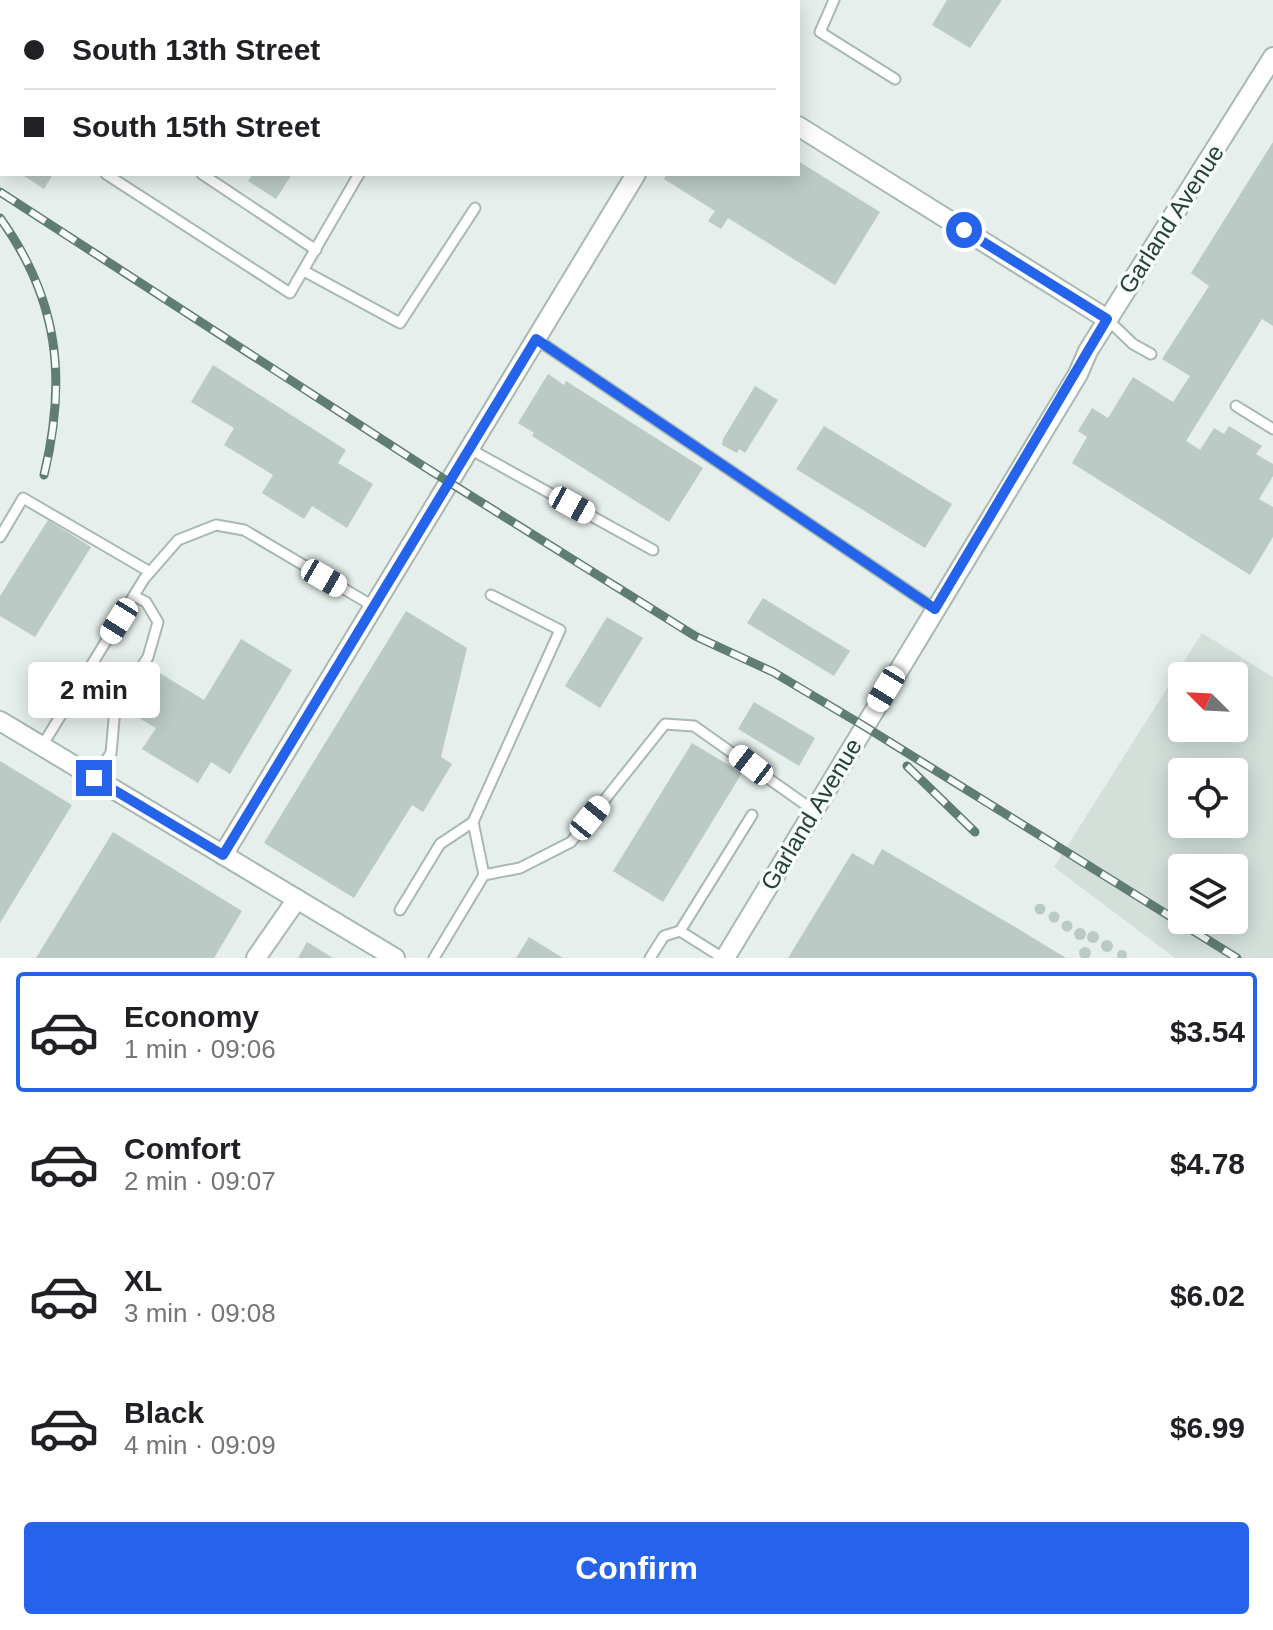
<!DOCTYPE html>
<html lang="en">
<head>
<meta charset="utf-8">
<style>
  body { margin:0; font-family:Helvetica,sans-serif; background:#f2f2f2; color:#202124; height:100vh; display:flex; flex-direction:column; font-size:30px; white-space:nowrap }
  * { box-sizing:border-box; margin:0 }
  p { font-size:26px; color:#757577 }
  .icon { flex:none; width:44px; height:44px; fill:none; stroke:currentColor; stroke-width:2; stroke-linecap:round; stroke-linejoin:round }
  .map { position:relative; height:958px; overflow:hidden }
  .side { display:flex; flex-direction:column; background:#fff; flex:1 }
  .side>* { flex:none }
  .guide { position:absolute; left:0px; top:0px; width:800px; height:176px; box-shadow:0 4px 20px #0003; display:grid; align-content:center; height:176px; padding:0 24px; background:#fff }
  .needle { width:52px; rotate:294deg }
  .tools { position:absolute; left:1168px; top:662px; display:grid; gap:16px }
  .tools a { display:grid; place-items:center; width:80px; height:80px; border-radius:8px; background:#fff; box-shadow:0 4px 20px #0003; font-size:40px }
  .end { position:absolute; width:36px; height:36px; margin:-18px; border:10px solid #2563eb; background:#fff; box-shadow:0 0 0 4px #fff }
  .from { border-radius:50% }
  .bubble { position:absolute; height:56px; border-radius:8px; background:#fff; box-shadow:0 4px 20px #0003; font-size:26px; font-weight:700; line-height:56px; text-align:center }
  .car { position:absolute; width:24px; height:48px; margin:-24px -12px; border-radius:10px; box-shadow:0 0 6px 2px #0007; background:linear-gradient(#fff 24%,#345 0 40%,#fff 0 76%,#345 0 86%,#fff 0) }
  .guide b { display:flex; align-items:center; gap:28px; height:76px; font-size:30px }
  .guide b+b { border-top:2px solid #e0e0e0 }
  .guide i { width:20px; height:20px; background:#202124 }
  ul { padding:14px 0 0; list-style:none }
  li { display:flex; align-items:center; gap:24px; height:120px; margin:0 16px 12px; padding:0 8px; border:4px solid transparent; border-radius:8px }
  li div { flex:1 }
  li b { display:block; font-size:30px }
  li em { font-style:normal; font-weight:700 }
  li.current { border-color:#2563eb }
  li>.icon { width:72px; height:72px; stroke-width:1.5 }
  .action { display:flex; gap:16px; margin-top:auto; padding:16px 24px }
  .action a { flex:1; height:92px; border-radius:8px; background:#2563eb; color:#fff; font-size:32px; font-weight:700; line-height:92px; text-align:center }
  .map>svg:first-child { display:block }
  .built { fill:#d4dfda; fill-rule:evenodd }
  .building { fill:#bbcac4 }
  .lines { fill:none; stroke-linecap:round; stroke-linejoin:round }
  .lane-casing { stroke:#a8b8b2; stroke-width:13 }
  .street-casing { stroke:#a8b8b2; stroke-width:22 }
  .lane { stroke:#fff; stroke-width:9 }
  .street { stroke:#fff; stroke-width:18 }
  .rail-casing { stroke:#5f7d75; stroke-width:9 }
  .rail { stroke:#f7fbf9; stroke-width:6; stroke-dasharray:18; stroke-linecap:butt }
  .route { stroke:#2563eb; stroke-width:10 }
  .labels { text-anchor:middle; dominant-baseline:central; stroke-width:7; stroke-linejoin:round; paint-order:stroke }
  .street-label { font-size:24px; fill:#24423a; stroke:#f7fbf9 }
</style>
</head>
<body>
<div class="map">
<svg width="1273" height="958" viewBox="0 0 1273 958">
  <rect width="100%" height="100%" fill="#e6efeb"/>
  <path class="built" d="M 1202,633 L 1273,677 L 1273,958 L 1175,958 L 1054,867 ZM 1182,676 L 1234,676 L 1234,728 L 1182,728 ZM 1182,772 L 1234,772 L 1234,824 L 1182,824 ZM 1182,868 L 1234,868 L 1234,920 L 1182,920 Z"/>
  <g class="building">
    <path d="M 947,0 L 1002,0 L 970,48 L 932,25 Z"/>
    <path d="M 1273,142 L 1273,326 L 1262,319 L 1186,441 L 1200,450 L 1214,428 L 1224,434 L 1229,426 L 1262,446 L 1256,454 L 1273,464 L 1273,476 L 1259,499 L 1273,507 L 1273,537 L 1250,575 L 1072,463 L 1087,437 L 1078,431 L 1092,408 L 1108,418 L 1133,377 L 1173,402 L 1190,376 L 1162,359 L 1209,286 L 1191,273 Z"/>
    <path d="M 798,161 L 880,212 L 835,285 L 728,218 L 721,229 L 708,221 L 715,211 L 664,179 L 667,174 L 798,174 Z"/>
    <path d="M 21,174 L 53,174 L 44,189 Z"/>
    <path d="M 253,174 L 292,174 L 276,199 L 248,181 Z"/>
    <path d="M 213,365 L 346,450 L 338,463 L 373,484 L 347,528 L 312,506 L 304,519 L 262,493 L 273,475 L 224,445 L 234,428 L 191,402 Z"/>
    <path d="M 548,374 L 564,385 L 566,381 L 703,468 L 669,522 L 532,436 L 534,433 L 518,423 Z"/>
    <path d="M 755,386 L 778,400 L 745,453 L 739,449 L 737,453 L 722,445 L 723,439 Z"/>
    <path d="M 824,426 L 952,504 L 925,548 L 796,469 Z"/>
    <path d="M 48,520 L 91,547 L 35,637 L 0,616 L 0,596 Z"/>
    <path d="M 763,598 L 850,651 L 834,676 L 747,623 Z"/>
    <path d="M 406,611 L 467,648 L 441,757 L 452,764 L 423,812 L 412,805 L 354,898 L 264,843 Z"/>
    <path d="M 607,617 L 643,638 L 600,708 L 565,686 Z"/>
    <path d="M 241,639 L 292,670 L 230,774 L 211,762 L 198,783 L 142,749 L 156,728 L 127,711 L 153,669 L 204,700 Z"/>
    <path d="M 754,702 L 815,738 L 799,766 L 738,729 Z"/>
    <path d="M 692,743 L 742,773 L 663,902 L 613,871 Z"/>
    <path d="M 0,761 L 72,805 L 0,923 Z"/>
    <path d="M 113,832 L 242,911 L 214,958 L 36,958 Z"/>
    <path d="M 882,849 L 1015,927 L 1066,958 L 788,958 L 852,853 L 873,865 Z"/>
    <circle cx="1040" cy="909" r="5.5"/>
    <circle cx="1054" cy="917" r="5.5"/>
    <circle cx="1067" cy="926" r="5.5"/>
    <circle cx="1080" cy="934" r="6"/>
    <circle cx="1093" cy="937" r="6"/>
    <path d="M 529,937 L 563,958 L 516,958 Z"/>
    <circle cx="1107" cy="946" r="6"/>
    <path d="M 307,942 L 333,958 L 298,958 Z"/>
    <circle cx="1085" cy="953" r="6"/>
    <circle cx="1122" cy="955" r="5"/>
  </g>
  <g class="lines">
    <defs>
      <g id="lane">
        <path d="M 127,0 L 130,2"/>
        <path d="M 834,0 L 820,32 L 895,79"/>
        <path d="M 344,2 L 345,0"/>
        <path d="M 457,2 L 458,0"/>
        <path d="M 106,174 L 290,293 L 359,174"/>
        <path d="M 202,174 L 316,250"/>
        <path d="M 304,271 L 400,323 L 475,208"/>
        <path d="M 1107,319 L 1133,344 L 1151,354"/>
        <path d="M 536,339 L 935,609"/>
        <path d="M 1236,406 L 1273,429"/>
        <path d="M 468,448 L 653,550"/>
        <path d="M 0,537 L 23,498 L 150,572"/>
        <path d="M 42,746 L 144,579 L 178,540 L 216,525 L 244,530 L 373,606"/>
        <path d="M 94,778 L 111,753 L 115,709 L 148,657 L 158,622 L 146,602 L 134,596"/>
        <path d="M 473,822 L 560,630 L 491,595"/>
        <path d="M 484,875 L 520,868 L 571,842 L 665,724 L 694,726 L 813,810"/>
        <path d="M 400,910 L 440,844 L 473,822 L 484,875 L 434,958"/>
        <path d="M 650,958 L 664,936 L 680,931"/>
        <path d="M 723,958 L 680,931 L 752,815"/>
      </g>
      <g id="street">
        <path d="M 591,0 L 594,2"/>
        <path d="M 740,2 L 741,0"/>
        <path d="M 798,126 L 1107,319"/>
        <path d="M 0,721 L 395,958"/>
        <path d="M 223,855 L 636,174"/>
        <path d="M 256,958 L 297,899"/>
        <path d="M 725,958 L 1078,374 L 1088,351 L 1273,57"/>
      </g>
    </defs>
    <use href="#lane" class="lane-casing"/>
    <use href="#street" class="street-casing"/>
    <use href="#lane" class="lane"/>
    <use href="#street" class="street"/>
    <defs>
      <g id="rail">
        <path d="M 0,192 L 420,464 L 695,636 L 773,672 L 864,726 L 1237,958"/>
        <path d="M 0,218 C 59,300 67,379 44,475"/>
        <path d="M 907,766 L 975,832"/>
      </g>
    </defs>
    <use href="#rail" class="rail-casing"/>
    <use href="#rail" class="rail"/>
  </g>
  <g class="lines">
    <path class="route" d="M 94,778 L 223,855 L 536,339 L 935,609 L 1107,319 L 964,230"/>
  </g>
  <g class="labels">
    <g class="street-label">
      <text transform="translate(1171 219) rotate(-57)">Garland Avenue</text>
      <text transform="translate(811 814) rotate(-59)">Garland Avenue</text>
    </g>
  </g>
</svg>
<div class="tools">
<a><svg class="needle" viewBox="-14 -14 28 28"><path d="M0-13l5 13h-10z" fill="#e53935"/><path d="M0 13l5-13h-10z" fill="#757577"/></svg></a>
<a><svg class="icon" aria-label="locate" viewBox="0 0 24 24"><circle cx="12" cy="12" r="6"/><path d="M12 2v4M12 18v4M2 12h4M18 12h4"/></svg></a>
<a><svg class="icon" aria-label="layers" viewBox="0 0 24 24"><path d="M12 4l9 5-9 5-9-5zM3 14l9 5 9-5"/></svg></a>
</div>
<i class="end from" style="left:964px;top:230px"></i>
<i class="end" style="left:94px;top:778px"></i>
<div class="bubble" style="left:28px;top:662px;width:132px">2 min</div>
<i class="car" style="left:572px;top:505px;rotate:119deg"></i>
<i class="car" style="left:324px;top:578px;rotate:120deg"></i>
<i class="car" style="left:119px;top:621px;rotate:212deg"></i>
<i class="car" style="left:886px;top:689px;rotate:211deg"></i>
<i class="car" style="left:751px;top:765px;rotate:308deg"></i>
<i class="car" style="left:590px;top:818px;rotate:39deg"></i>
<div class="guide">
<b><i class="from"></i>South 13th Street</b>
<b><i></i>South 15th Street</b>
</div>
</div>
<section class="side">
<ul>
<li class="current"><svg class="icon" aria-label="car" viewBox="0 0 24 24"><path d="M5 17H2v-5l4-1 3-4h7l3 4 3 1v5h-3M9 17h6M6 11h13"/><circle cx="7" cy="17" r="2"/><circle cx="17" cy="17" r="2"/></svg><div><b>Economy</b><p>1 min · 09:06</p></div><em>$3.54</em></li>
<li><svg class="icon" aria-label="car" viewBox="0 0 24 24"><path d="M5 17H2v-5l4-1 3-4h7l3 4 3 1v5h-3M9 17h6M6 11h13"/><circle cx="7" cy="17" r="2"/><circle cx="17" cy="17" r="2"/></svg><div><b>Comfort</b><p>2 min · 09:07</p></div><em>$4.78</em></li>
<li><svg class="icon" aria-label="car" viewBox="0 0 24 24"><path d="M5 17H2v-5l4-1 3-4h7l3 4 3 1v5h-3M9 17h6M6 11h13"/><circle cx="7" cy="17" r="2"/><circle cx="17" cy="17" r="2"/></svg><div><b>XL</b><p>3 min · 09:08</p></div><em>$6.02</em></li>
<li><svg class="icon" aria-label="car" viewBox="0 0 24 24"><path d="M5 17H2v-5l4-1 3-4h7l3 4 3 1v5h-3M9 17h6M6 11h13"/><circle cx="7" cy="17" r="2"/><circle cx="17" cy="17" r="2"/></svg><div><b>Black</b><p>4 min · 09:09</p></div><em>$6.99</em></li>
</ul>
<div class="action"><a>Confirm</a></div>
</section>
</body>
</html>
